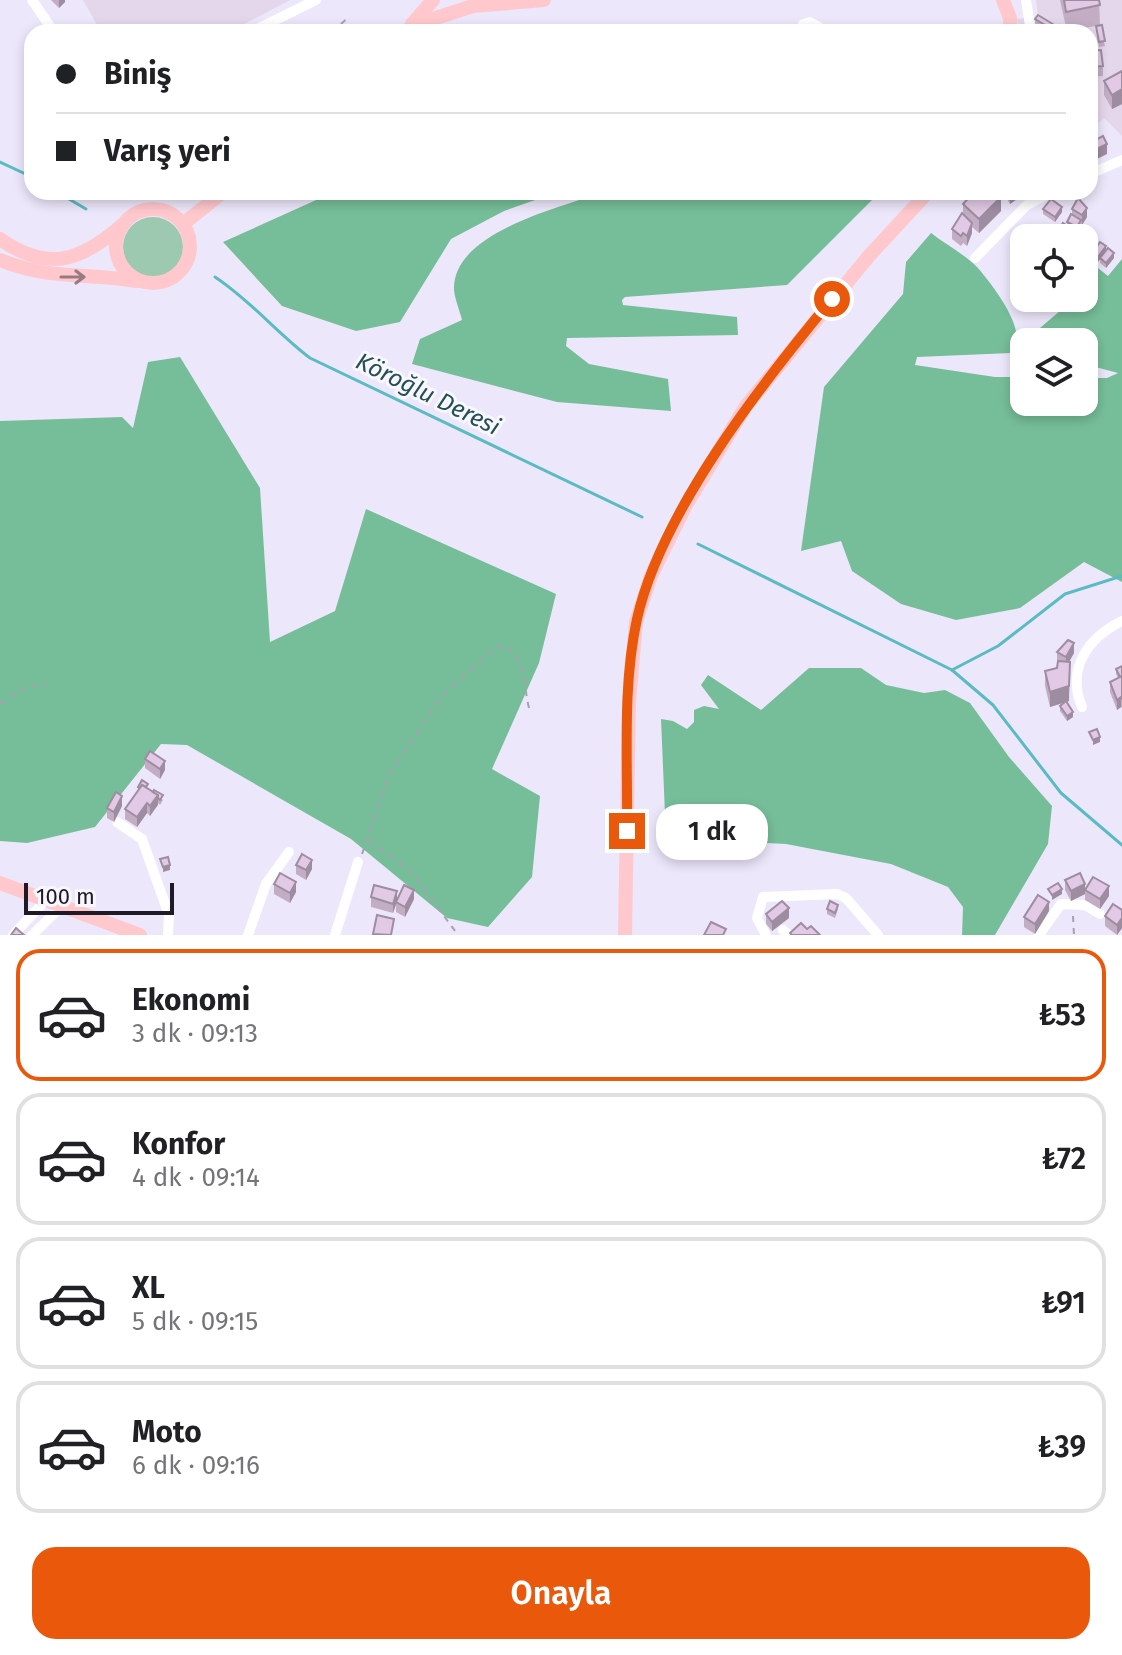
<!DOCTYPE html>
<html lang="tr">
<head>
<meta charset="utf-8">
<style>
  body { margin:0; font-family:"Fira Sans",sans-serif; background:#f2f2f2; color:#202124; height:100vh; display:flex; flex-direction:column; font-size:30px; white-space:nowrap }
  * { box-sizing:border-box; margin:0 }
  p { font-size:26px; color:#757577 }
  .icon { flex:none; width:44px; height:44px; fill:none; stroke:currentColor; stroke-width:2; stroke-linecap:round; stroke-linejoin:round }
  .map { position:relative; height:935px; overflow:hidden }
  .panel { display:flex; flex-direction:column; background:#fff; flex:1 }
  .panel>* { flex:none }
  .guide { position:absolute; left:24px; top:24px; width:1074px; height:176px; border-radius:24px; box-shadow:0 4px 12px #0003; display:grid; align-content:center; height:176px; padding:0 32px; background:#fff }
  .controls { position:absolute; left:1010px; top:224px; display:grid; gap:16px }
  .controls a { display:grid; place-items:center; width:88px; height:88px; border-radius:16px; background:#fff; box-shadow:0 4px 12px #0003; font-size:40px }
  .scale { position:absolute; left:24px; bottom:20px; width:150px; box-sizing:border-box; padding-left:8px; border:4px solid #1e1a26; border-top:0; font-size:22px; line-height:28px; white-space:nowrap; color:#1e1a26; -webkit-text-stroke:6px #f9f7fe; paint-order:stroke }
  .end { position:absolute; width:36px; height:36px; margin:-18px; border:10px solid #ea580c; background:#fff; box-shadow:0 0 0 4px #fff }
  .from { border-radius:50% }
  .bubble { position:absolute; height:56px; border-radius:24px; background:#fff; box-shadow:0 4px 12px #0003; font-size:26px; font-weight:600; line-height:56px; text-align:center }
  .guide b { display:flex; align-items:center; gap:28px; height:76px; font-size:30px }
  .guide b+b { border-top:2px solid #e0e0e0 }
  .guide i { width:20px; height:20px; background:#202124 }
  ul { padding:14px 0 0; list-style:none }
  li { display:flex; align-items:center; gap:24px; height:132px; margin:0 16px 12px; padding:0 16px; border:4px solid #e0e0e0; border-radius:24px }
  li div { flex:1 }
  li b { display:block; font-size:30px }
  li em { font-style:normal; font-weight:600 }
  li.active { border-color:#ea580c }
  li>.icon { width:72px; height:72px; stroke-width:1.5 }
  .action { display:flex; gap:16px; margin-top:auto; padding:16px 32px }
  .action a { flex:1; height:92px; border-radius:24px; background:#ea580c; color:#fff; font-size:32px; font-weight:600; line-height:92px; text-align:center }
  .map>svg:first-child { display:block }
  .industrial { fill:#e5d7eb }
  .green { fill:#9cc9b0 }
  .forest { fill:#76be99 }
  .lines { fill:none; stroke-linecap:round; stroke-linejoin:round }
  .stream { stroke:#5abbc2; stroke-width:3 }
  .path { stroke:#a6a0b2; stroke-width:2; stroke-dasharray:6 6; stroke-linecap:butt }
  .minor { stroke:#fff; stroke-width:10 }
  .major { stroke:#ffc8cd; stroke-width:14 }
  .wall { fill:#c2adc5 }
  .shaded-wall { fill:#9e8da0 }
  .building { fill:#e2c9e5; stroke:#9e8da0; stroke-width:2 }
  .oneway { stroke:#9a7a82 }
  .route { stroke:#ea580c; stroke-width:10 }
  .labels { text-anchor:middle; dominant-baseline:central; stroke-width:6; stroke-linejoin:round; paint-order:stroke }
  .water-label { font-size:24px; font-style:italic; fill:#244f53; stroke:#f9f7fe }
</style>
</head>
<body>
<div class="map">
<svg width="1122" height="935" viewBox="0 0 1122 935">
  <rect width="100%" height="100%" fill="#ede7fb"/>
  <g class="industrial">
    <path d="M 83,0 L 290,0 L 229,32 L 101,32 Z"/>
    <path d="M 1036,0 L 1122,0 L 1122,136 L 1104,118 L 1090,131 L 1090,32 L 1019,32 L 1017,19 L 1038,17 Z"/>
  </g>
  <circle class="green" cx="153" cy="247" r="30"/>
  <g class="forest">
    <path d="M 334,192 L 558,192 L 504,211 L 451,239 L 400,322 L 356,331 L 282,306 L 223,242 Z"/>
    <path d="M 603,192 L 878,192 L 879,193 L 787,285 L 625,297 L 622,300 L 623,305 L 737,317 L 738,335 L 567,338 L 566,346 L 589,364 L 668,379 L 671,411 L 557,402 L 412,364 L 420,339 L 462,320 C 460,311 455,300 454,290 C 452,232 560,208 603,192 Z"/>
    <path d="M 931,233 C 945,244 964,254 977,267 C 992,284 1032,335 1011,353 L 917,357 L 915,365 L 995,377 L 1024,377 L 1024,402 L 1084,402 L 1084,378 L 1107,378 L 1118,373 L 1084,364 L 1084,342 L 1040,342 L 1040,328 L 1061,310 L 1042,298 L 1084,298 L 1084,266 L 1089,261 L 1108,276 L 1122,259 L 1122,582 L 1084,562 L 1020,608 L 956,620 L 901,604 L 852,571 L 841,541 L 801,551 L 824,387 L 903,294 L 906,262 Z"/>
    <path d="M 180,357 L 260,488 L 270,642 L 335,611 L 366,509 L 556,594 L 539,663 L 492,769 L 540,796 L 532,877 L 488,927 L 447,918 L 351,839 L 187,745 L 161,744 L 95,827 L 27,843 L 0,841 L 0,421 L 122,417 L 133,428 L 148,362 Z"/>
    <path d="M 809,668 L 861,668 L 886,685 L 924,693 L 945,690 L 970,703 L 1009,757 L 1052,806 L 1048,844 L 995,935 L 962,935 L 963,907 L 948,887 L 891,864 L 786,844 L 666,838 L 661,719 L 673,721 L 687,729 L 694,722 L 694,710 L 704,706 L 719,709 L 701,685 L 708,675 L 761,710 Z"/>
  </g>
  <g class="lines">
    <g class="stream">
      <path d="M 0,162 L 32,177"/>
      <path d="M 57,192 L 86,209"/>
      <path d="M 215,277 C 250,300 276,332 310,358 L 642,517"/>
      <path d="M 698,544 L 952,670 L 993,705 L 1061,793 L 1122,845"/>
      <path d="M 952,670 L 998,646 L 1065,594 L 1122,576"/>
    </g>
    <g class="path">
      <path d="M 332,32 L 350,16"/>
      <path d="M 0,704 L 19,690 L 46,684"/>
      <path d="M 369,841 L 410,870 L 458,935"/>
      <path d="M 362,854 L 389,775 L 440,698 L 496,647 L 507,646 C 527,664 523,684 529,708"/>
      <path d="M 1073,916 L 1074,935"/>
    </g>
    <g class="minor">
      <path d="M 32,0 L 54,32"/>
      <path d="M 1026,0 L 1031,32"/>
      <path d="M 251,32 L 316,0"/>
      <path d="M 800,32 L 803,24 L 810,22 L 828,32"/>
      <path d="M 1090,174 L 1122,160"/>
      <path d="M 975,258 L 1027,205 L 1052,192"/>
      <path d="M 1082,707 C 1066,668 1088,638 1122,621"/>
      <path d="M 117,822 L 142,839 L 169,915 L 168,935"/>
      <path d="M 783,930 L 788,935"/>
      <path d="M 13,935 L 46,900"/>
      <path d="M 32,935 L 62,906"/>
      <path d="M 248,935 L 266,884 L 289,852"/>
      <path d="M 335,935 L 358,862"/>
      <path d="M 766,935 L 757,918 L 763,897 L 837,894 L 846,898 L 878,935"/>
      <path d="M 1039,935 L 1061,904 L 1085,905 L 1100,914"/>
    </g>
    <g class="major">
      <path d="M 1003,0 L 1010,18 L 1010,32"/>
      <path d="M 412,24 L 433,0"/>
      <path d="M 411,26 L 473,6 L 544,0"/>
      <circle cx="153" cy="246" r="37"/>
      <path d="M 183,224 L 223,192"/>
      <path d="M 0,239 C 47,272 80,262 121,226"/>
      <path d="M 0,260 C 53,281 84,272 137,281"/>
      <path d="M 0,883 L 140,935"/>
      <path d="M 625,935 L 629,704 L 636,622 L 651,576 L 686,505 L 746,406 L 868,257 L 928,192"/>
    </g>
  </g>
  <g class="wall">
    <path d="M 51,0 L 65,0 L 65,2 L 59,8 Z"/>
    <path d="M 1060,0 L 1099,0 L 1100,25 L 1105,46 L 1099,47 L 1096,26 L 1072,30 L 1075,32 L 1057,32 L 1057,30 L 1066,27 Z"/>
    <path d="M 1035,19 L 1056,30 L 1055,32 L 1049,32 L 1035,24 Z"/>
    <path d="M 1090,51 L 1103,66 L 1103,76 L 1090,77 Z"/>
    <path d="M 1122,71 L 1122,104 L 1112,109 L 1104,95 L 1104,81 Z"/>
    <path d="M 1003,192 L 1027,192 L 1010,204 Z"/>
    <path d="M 963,204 L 1001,211 L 979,233 L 972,227 L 972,233 L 967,246 L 963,243 L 961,246 L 952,239 L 952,229 L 963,214 Z"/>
    <path d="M 1043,209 L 1062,212 L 1055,222 L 1043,214 Z"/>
    <path d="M 1072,209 L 1087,217 L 1082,225 L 1081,224 L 1077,232 L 1073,230 L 1073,235 L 1071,238 L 1064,238 L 1059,235 L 1059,230 L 1067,226 L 1067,222 L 1072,215 Z"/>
    <path d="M 1106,251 L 1114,258 L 1106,268 L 1100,263 L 1100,259 L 1098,262 L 1092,258 L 1092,253 Z"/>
    <path d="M 1024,262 L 1024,285 L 1013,280 L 1013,270 Z"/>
    <path d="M 1057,652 L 1074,653 L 1069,662 L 1069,701 L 1066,702 L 1073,717 L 1067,721 L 1060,711 L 1060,706 L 1065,702 L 1050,707 L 1045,686 L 1045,671 L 1057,668 Z"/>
    <path d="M 1122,666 L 1122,708 L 1121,707 L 1117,710 L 1110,692 L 1110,682 L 1118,678 L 1116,674 L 1116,669 Z"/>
    <path d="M 145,759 L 165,770 L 160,779 L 145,768 Z"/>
    <path d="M 138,787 L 148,788 L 163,800 L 160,805 L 158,803 L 150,816 L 147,813 L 137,827 L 125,819 L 125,809 L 138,790 Z"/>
    <path d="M 122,806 L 114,822 L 107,818 L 107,808 Z"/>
    <path d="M 296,865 L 312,869 L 306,880 L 296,874 Z"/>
    <path d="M 1065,880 L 1085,894 L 1071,901 L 1065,890 Z"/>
    <path d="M 274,884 L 296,892 L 290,903 L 274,894 Z"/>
    <path d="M 1085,890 L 1109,896 L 1100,909 L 1085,900 Z"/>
    <path d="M 371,897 L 397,900 L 414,899 L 405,917 L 396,912 L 396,905 L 393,913 L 371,907 Z"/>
    <path d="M 827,909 L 838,909 L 835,918 L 827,914 Z"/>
    <path d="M 1122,910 L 1122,928 L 1117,935 L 1105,926 L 1105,916 Z"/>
    <path d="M 1049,911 L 1035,934 L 1024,927 L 1024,917 Z"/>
    <path d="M 766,914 L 789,918 L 772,931 L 766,924 Z"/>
  </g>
  <g class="shaded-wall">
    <path d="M 59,0 L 65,0 L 65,2 L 59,8 Z"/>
    <path d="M 1122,89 L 1122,104 L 1112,109 L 1112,95 Z"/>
    <path d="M 1107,144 L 1107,154 L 1095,160 L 1095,150 Z"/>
    <path d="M 1013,192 L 1027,192 L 1010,204 L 1010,194 Z"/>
    <path d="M 1001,197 L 1001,211 L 979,233 L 979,219 Z"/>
    <path d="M 1062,207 L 1062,212 L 1055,222 L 1055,217 Z"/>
    <path d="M 1087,208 L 1087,217 L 1082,225 L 1082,215 Z"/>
    <path d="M 972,223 L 972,233 L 967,246 L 967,236 Z"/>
    <path d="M 1095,234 L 1095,239 L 1088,250 L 1088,245 Z"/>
    <path d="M 1106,246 L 1106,251 L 1098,262 L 1098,257 Z"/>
    <path d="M 1114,253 L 1114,258 L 1106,268 L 1106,263 Z"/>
    <path d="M 1074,643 L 1074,653 L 1066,667 L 1066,657 Z"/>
    <path d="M 1070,662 L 1069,701 L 1050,707 L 1050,692 Z"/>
    <path d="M 1121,697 L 1121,707 L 1117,710 L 1117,700 Z"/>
    <path d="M 1073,712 L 1073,717 L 1067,721 L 1067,716 Z"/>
    <path d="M 1100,737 L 1100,742 L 1093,745 L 1093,740 Z"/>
    <path d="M 165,761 L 165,770 L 160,779 L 160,769 Z"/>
    <path d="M 158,795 L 158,805 L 150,816 L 150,806 Z"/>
    <path d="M 122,796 L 122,806 L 114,822 L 114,812 Z"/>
    <path d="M 147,803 L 147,813 L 137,827 L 137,817 Z"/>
    <path d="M 312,860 L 312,869 L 306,880 L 306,870 Z"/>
    <path d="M 170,865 L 170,870 L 163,872 L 163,867 Z"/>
    <path d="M 296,882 L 296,892 L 290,903 L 290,893 Z"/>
    <path d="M 1085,884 L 1085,894 L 1071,901 L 1071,891 Z"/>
    <path d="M 1109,886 L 1109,896 L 1100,909 L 1100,899 Z"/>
    <path d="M 1062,889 L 1062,894 L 1052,900 L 1052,895 Z"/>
    <path d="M 414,890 L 414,899 L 405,917 L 405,907 Z"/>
    <path d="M 397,891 L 397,901 L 393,913 L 393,904 Z"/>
    <path d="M 1049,902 L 1049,911 L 1035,934 L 1035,924 Z"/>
    <path d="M 789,908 L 789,918 L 772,931 L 772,922 Z"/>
    <path d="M 1122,918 L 1122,928 L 1117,935 L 1117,925 Z"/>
  </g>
  <g class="building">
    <path d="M 1064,0 L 1099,0 L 1100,5 L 1066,12 Z"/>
    <path d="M 1038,15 L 1056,26 L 1054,30 L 1035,19 Z"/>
    <path d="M 1060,25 L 1075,32 L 1062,32 L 1057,30 Z"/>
    <path d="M 1102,25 L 1105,41 L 1099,42 L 1096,26 Z"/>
    <path d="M 1101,50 L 1103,66 L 1090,67 L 1090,51 Z"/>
    <path d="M 1122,71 L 1122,89 L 1112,95 L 1104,81 Z"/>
    <path d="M 1103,136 L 1107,144 L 1095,150 L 1094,141 Z"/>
    <path d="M 974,192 L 996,192 L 1001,197 L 979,219 L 963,204 Z"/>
    <path d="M 1078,198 L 1087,208 L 1082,215 L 1072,209 Z"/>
    <path d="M 1051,199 L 1062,207 L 1055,217 L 1043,209 Z"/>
    <path d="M 962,213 L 972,223 L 967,236 L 963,233 L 961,236 L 952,229 Z"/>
    <path d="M 1071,214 L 1081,220 L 1077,227 L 1067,222 Z"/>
    <path d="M 1063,223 L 1073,230 L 1069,236 L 1059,230 Z"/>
    <path d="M 1089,230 L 1095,234 L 1088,245 L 1084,243 L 1084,238 Z"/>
    <path d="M 1100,242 L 1106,246 L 1098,257 L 1092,253 Z"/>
    <path d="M 1108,248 L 1114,253 L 1106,263 L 1100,258 Z"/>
    <path d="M 1018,259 L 1024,262 L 1024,275 L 1013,270 Z"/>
    <path d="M 1068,640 L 1074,643 L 1066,657 L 1057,652 Z"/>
    <path d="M 1058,661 L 1070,662 L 1069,686 L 1050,692 L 1045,671 L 1057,668 Z"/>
    <path d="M 1122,666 L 1122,676 L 1120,677 L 1116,669 Z"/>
    <path d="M 1122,676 L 1122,699 L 1121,697 L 1117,700 L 1110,682 Z"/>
    <path d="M 1066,701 L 1073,712 L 1067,716 L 1060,706 Z"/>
    <path d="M 1097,729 L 1100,737 L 1093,740 L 1089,732 Z"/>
    <path d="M 150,751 L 165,761 L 160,769 L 145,759 Z"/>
    <path d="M 142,780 L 148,784 L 146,787 L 142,785 L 140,788 L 138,787 Z"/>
    <path d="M 142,785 L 158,795 L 150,806 L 147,803 L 137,817 L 125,809 Z"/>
    <path d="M 154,790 L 163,795 L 160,800 L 158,798 L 158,795 L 153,792 Z"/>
    <path d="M 116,792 L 122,796 L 114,812 L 107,808 Z"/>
    <path d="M 302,854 L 312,860 L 306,870 L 296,865 Z"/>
    <path d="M 168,857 L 170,865 L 163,867 L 160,859 Z"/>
    <path d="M 280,873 L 296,882 L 290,893 L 274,884 Z"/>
    <path d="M 1080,873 L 1085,884 L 1071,891 L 1065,880 Z"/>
    <path d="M 1093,877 L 1109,886 L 1100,899 L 1085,890 Z"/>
    <path d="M 1058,883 L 1062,889 L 1052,895 L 1048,889 Z"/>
    <path d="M 374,885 L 397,891 L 393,904 L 371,897 Z"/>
    <path d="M 404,885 L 414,890 L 405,907 L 396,902 Z"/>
    <path d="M 1038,895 L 1049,902 L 1035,924 L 1024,917 Z"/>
    <path d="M 782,901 L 789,908 L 772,922 L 766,914 Z"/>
    <path d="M 830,901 L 838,905 L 835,913 L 827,909 Z"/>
    <path d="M 1113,904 L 1122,910 L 1122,918 L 1117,925 L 1105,916 Z"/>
    <path d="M 377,915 L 394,919 L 391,935 L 373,934 Z"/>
    <path d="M 711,922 L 726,929 L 723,935 L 704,935 Z"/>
    <path d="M 801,923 L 807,929 L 811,926 L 820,935 L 792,935 L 790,933 Z"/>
    <path d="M 16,928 L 24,935 L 11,935 Z"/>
  </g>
  <defs><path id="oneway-shaft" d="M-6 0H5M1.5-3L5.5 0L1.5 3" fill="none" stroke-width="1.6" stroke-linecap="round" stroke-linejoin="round" transform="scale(2)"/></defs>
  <use class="oneway" href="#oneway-shaft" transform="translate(73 277)"/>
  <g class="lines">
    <path class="route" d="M 627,831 C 628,762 622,687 637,619 C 661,512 762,383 832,299"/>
  </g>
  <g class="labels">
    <g class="water-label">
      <text transform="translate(428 394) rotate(26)">Köroğlu Deresi</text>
    </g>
  </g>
</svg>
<div class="controls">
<a><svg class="icon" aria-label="locate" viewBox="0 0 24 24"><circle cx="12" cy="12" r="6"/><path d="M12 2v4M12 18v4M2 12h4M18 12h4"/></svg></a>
<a><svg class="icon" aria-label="layers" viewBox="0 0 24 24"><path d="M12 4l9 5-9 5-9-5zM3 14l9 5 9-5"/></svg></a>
</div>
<div class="scale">100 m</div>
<i class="end from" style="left:832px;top:299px"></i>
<i class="end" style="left:627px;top:831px"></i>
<div class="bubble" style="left:656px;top:804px;width:112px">1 dk</div>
<div class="guide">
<b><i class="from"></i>Biniş</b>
<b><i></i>Varış yeri</b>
</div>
</div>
<section class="panel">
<ul>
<li class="active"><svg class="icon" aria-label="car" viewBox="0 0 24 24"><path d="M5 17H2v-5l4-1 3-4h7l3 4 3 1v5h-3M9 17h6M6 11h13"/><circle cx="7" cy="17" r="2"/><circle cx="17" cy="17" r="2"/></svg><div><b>Ekonomi</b><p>3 dk · 09:13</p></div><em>₺53</em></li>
<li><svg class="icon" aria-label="car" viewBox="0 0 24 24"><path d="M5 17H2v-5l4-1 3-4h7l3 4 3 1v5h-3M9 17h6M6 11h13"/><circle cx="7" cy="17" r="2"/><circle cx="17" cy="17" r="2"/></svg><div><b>Konfor</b><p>4 dk · 09:14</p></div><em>₺72</em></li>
<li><svg class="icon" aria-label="car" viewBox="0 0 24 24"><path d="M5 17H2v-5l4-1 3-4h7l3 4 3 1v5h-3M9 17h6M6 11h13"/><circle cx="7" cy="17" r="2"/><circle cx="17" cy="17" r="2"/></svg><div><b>XL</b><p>5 dk · 09:15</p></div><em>₺91</em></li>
<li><svg class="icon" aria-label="car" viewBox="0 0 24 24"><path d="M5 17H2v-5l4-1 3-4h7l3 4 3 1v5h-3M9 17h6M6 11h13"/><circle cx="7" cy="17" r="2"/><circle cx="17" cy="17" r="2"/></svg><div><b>Moto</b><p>6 dk · 09:16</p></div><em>₺39</em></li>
</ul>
<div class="action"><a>Onayla</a></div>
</section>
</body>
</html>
